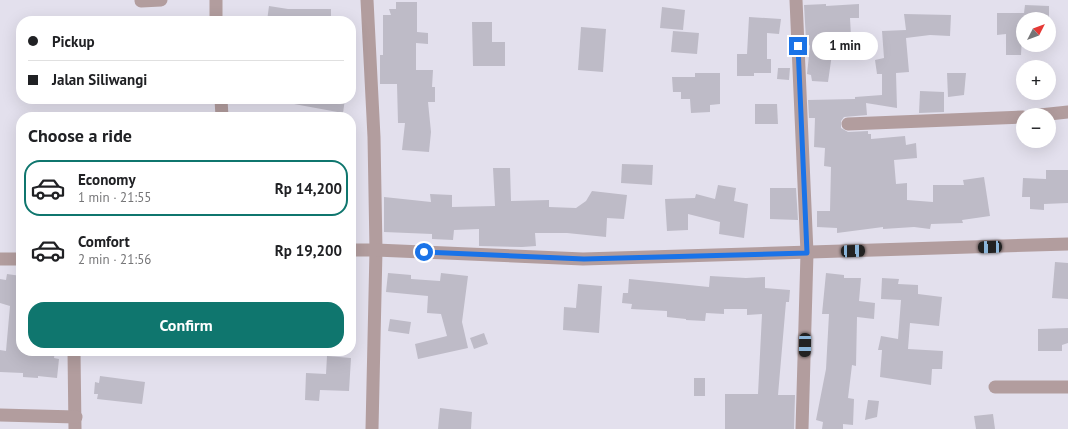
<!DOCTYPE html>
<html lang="en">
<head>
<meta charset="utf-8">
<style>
  body { margin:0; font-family:"PT Sans",sans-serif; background:#f2f2f2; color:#202124; height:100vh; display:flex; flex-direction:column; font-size:15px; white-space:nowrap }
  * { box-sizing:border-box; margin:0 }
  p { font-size:13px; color:#757577 }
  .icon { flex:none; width:22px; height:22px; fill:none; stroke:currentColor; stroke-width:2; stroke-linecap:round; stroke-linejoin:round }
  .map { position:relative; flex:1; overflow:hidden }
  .sheet { position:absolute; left:16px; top:112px; width:340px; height:244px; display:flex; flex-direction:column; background:#fff; border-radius:16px; box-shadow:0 4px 16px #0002 }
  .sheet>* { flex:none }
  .guide { position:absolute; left:16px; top:16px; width:340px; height:88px; border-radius:16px; box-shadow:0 4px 16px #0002; display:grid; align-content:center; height:88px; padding:0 12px; background:#fff }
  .needle { width:26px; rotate:48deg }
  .controls { position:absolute; left:1016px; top:12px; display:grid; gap:8px }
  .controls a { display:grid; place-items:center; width:40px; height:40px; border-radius:50%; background:#fff; box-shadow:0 4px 16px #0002; font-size:20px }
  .end { position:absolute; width:18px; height:18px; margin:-9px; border:5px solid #1a73e8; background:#fff; box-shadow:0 0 0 2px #fff }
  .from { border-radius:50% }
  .bubble { position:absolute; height:28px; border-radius:14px; background:#fff; box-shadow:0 4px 16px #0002; font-size:13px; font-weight:700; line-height:28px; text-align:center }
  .car { position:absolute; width:12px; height:24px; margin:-12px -6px; border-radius:5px; box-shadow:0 0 3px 1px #0007; background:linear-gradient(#222 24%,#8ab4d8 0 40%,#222 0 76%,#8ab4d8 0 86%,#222 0) }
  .guide b { display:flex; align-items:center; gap:14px; height:38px; font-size:15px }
  .guide b+b { border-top:1px solid #e0e0e0 }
  .guide i { width:10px; height:10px; background:#202124 }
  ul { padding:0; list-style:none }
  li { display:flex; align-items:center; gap:12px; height:56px; margin:0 8px 6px; padding:0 4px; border:2px solid transparent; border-radius:16px }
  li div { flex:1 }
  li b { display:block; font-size:15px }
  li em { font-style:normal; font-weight:700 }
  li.on { border-color:#0f766e }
  li>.icon { width:36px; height:36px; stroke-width:1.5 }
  h2 { padding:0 12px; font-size:18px; line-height:48px }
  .action { display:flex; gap:8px; margin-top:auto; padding:8px 12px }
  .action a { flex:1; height:46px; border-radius:16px; background:#0f766e; color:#fff; font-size:16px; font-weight:700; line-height:46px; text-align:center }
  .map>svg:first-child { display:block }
  .building { fill:#bebbc7 }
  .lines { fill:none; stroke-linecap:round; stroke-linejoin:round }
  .street { stroke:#b29d9e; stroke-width:13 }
  .route { stroke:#1a73e8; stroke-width:5 }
</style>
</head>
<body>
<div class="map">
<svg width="1068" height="429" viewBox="0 0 1068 429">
  <rect width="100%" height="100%" fill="#e3e0ed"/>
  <g class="building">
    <path d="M 396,2 L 417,2 L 417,32 L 428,33 L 428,44 L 416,43 L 416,70 L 433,70 L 432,87 L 435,87 L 435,102 L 428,102 L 431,132 L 429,152 L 402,150 L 405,123 L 398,123 L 397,84 L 380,84 L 380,55 L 383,55 L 383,15 L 391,15 L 389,9 L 396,9 Z"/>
    <path d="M 826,4 L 826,6 L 859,4 L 859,18 L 850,18 L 852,54 L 832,54 L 828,82 L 812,81 L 811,75 L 807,74 L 810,46 L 806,40 L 804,5 Z"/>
    <path d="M 1025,5 L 1049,6 L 1049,19 L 1023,19 L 1021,55 L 1006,55 L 1006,34 L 997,35 L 997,13 L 1024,13 Z"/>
    <path d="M 269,6 L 288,9 L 331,9 L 331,21 L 267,21 Z"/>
    <path d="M 662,7 L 685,10 L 683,30 L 660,28 Z"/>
    <path d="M 904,14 L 951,15 L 950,36 L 930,35 L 906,38 L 909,72 L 896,73 L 897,108 L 866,103 L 867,115 L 844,117 L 841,121 L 841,128 L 848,132 L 868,131 L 868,134 L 871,134 L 871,139 L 905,136 L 906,145 L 916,143 L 917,158 L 894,160 L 896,184 L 907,183 L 907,200 L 933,202 L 933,185 L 964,185 L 963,180 L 984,177 L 990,216 L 962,220 L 963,223 L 931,224 L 930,229 L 914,227 L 883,229 L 883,227 L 837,233 L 837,228 L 817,227 L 817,211 L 830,211 L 831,167 L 824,166 L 825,148 L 814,147 L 815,118 L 809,118 L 808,100 L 855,99 L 855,97 L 882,95 L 882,74 L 877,74 L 875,60 L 884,58 L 882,31 L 906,30 Z"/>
    <path d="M 749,17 L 781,19 L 779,34 L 767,33 L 767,59 L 771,59 L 771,73 L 754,73 L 754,76 L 737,76 L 737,54 L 747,54 Z"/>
    <path d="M 472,22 L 492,22 L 492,42 L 505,42 L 505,66 L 473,66 Z"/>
    <path d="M 581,27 L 606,29 L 603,72 L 578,70 Z"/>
    <path d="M 673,31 L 699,33 L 697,54 L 671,52 Z"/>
    <path d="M 778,68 L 790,68 L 789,80 L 777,79 Z"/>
    <path d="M 695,73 L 720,73 L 720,104 L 710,105 L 710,112 L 691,113 L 690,99 L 681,99 L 681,92 L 673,92 L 672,77 L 695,77 Z"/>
    <path d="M 947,73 L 966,73 L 964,95 L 948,97 Z"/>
    <path d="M 920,91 L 944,92 L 944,112 L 919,113 Z"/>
    <path d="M 294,99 L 345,99 L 343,113 L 294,104 Z"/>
    <path d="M 755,104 L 777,104 L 778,124 L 755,124 Z"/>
    <path d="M 622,164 L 653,165 L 652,185 L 621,183 Z"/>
    <path d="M 493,168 L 510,168 L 511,201 L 549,200 L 549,207 L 576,208 L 586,201 L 592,191 L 627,195 L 624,219 L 607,218 L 606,237 L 567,233 L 535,233 L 536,246 L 522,247 L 479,246 L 479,229 L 454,230 L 453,240 L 432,239 L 432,234 L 384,232 L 384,197 L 431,202 L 430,194 L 452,195 L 452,207 L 495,206 Z"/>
    <path d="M 1046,170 L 1068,170 L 1068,203 L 1044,204 L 1044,210 L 1030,209 L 1030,197 L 1022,197 L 1023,178 L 1046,179 Z"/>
    <path d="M 718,185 L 736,188 L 734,201 L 748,204 L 744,238 L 719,234 L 720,222 L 688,214 L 688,230 L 667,231 L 665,199 L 695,198 L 696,194 L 715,199 Z"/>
    <path d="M 770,188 L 796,188 L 798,220 L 770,219 Z"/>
    <path d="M 1055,262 L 1068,263 L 1068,299 L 1052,298 Z"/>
    <path d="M 388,273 L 411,275 L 411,279 L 440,281 L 441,273 L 468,276 L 462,322 L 468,348 L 418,359 L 415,344 L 447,336 L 441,314 L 427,313 L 428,296 L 386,292 Z"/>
    <path d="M 826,273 L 844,275 L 844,278 L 861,278 L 859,301 L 875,303 L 874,319 L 857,317 L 856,366 L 852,365 L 848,398 L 854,399 L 853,425 L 843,424 L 843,429 L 822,429 L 823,422 L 816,420 L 826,369 L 829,314 L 822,314 Z"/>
    <path d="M 7,274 L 21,276 L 21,351 L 55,351 L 54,358 L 59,359 L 57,378 L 38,376 L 38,378 L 23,377 L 23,373 L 0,372 L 0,350 L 6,351 L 10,306 L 0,303 L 0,279 L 6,280 Z"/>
    <path d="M 710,276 L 746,278 L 765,277 L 765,288 L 790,290 L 789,302 L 786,302 L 778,395 L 795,395 L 794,429 L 725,429 L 725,394 L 758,394 L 762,314 L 747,315 L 747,309 L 724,309 L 724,314 L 706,313 L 705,321 L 686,320 L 686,319 L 667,317 L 667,311 L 631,309 L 632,304 L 622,303 L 623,293 L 628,293 L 629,279 L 709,287 Z"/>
    <path d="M 882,278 L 899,279 L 898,284 L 918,285 L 918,294 L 942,297 L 939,326 L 910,323 L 908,349 L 943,351 L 942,369 L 932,369 L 931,385 L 880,377 L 882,350 L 878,350 L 881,336 L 898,339 L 901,300 L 881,299 Z"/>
    <path d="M 578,284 L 602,286 L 599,333 L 563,330 L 564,307 L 576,308 Z"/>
    <path d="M 390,319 L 411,322 L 409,334 L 388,331 Z"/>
    <path d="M 1068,328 L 1068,343 L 1062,345 L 1062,351 L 1038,351 L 1038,329 Z"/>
    <path d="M 484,333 L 488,344 L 474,349 L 470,338 Z"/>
    <path d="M 327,356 L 351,358 L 349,391 L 320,390 L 319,401 L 305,400 L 306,373 L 326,374 Z"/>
    <path d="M 100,376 L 145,382 L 142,404 L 97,399 L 98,394 L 94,394 L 95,382 L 99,383 Z"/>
    <rect x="694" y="378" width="11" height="18"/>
    <path d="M 868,400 L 879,401 L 877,417 L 865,420 Z"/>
    <path d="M 440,408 L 472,412 L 471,429 L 438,429 Z"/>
    <path d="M 993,414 L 995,429 L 976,429 L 974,416 Z"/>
  </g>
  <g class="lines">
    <g class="street">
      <path d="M 216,0 L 216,21"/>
      <path d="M 367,0 L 374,137 L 376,250 L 372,429"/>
      <path d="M 796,0 L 807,253 L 802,429"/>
      <path d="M 141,1 L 161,0"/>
      <path d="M 221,99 L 222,117"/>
      <path d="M 1040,115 L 1068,112"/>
      <path d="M 848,124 L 1023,117"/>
      <path d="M 351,250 L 376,250 L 583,259 L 1068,244"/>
      <path d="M 0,259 L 21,259"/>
      <path d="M 74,351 L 75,429"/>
      <path d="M 995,387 L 1068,387"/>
      <path d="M 0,415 L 76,417"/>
    </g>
  </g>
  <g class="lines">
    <path class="route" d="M 424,252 L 584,259 L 807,253 L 798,46"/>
  </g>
</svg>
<div class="controls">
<a><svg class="needle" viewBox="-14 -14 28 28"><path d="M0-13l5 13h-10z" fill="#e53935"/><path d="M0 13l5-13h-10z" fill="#757577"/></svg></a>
<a>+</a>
<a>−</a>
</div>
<i class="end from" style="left:424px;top:252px"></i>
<i class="end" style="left:798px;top:46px"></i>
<div class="bubble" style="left:812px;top:32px;width:66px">1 min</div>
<i class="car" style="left:990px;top:247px;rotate:268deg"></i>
<i class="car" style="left:853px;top:251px;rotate:88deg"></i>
<i class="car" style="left:805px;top:345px;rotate:181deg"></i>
<div class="guide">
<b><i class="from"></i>Pickup</b>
<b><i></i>Jalan Siliwangi</b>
</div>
<section class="sheet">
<h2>Choose a ride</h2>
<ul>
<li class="on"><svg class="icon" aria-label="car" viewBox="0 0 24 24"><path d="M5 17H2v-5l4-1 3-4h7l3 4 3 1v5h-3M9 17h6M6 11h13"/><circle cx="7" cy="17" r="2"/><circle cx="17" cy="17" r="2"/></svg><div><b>Economy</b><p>1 min · 21:55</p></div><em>Rp 14,200</em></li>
<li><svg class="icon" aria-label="car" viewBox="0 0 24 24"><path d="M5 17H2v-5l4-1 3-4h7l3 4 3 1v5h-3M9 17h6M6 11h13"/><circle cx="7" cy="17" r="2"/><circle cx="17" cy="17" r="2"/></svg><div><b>Comfort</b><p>2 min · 21:56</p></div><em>Rp 19,200</em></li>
</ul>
<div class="action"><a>Confirm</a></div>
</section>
</div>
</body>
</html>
